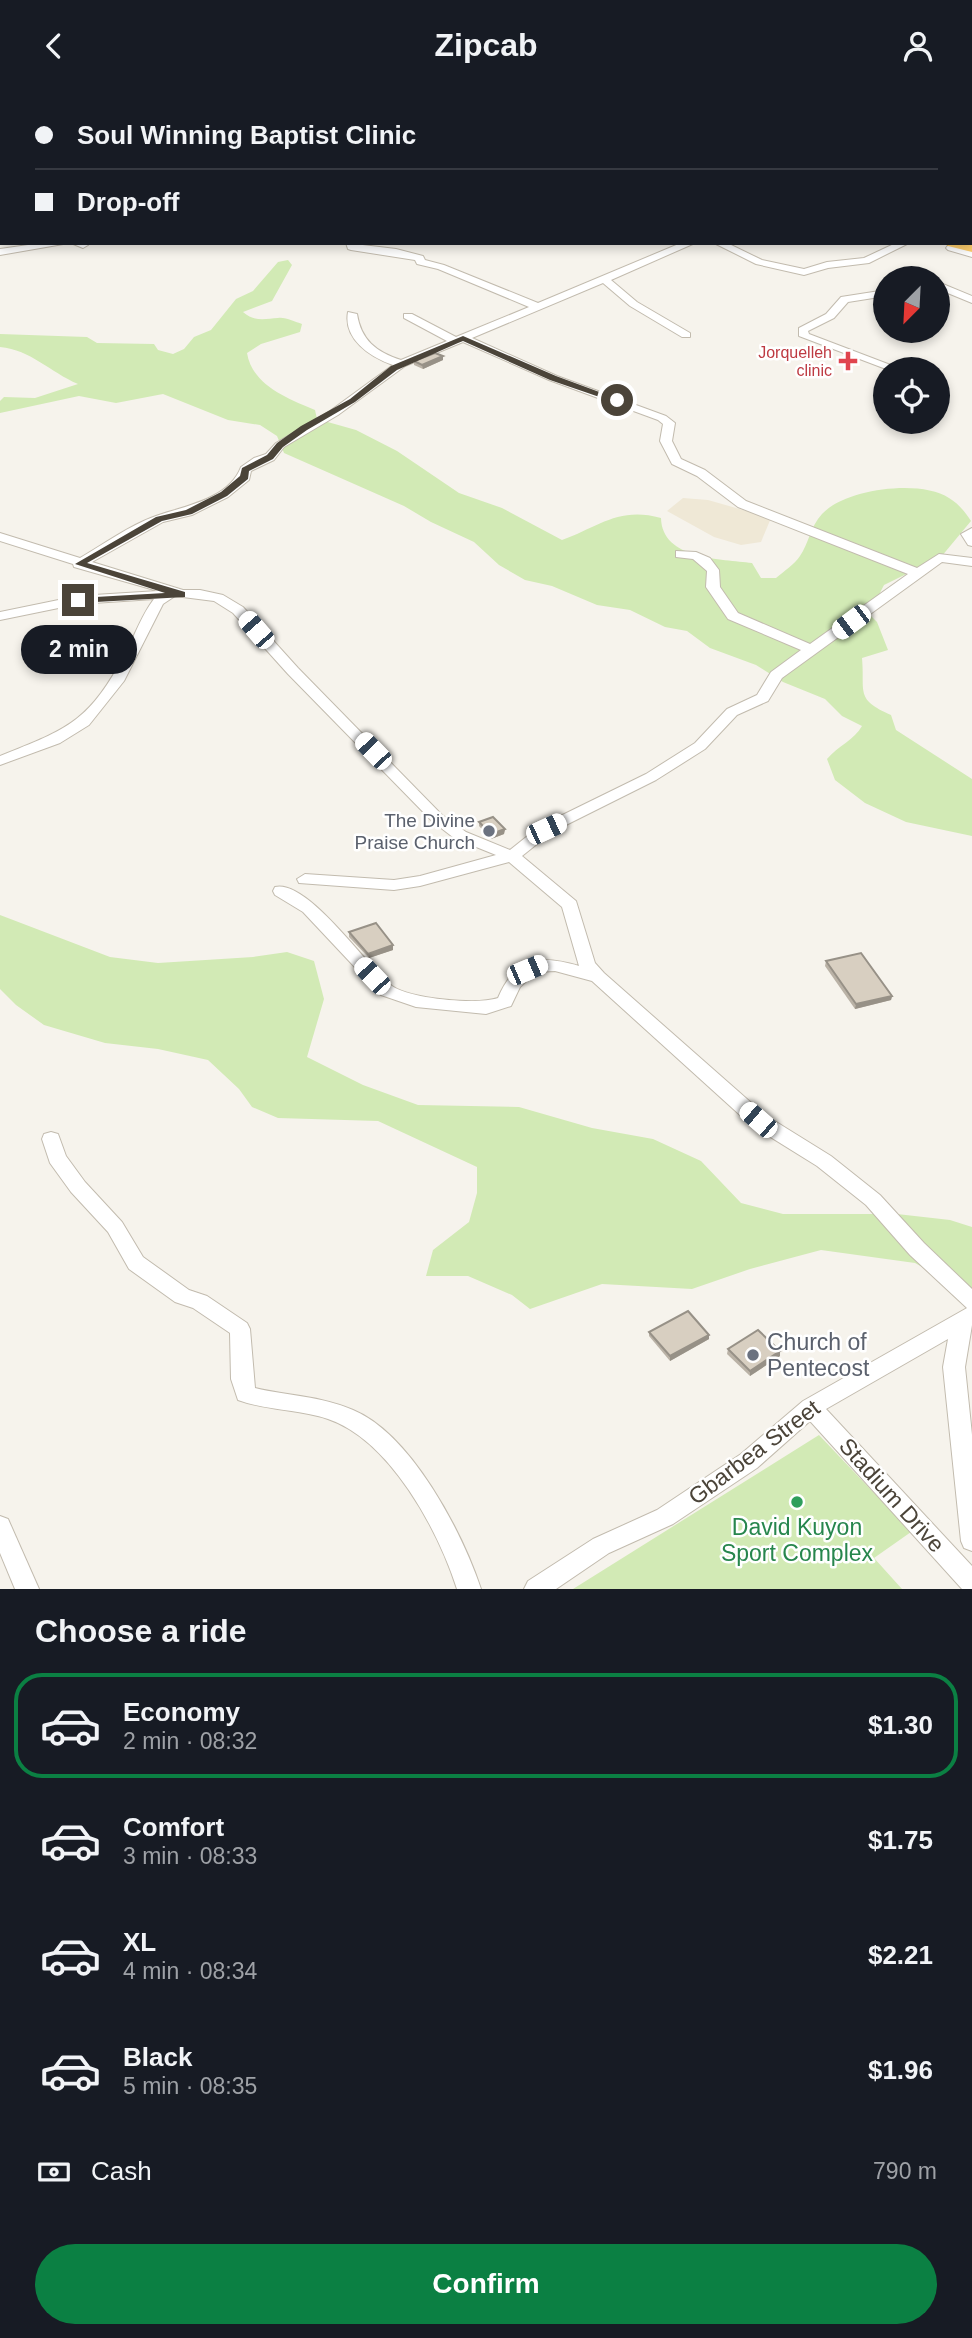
<!DOCTYPE html>
<html lang="en">
<head>
<meta charset="utf-8">
<style>
  body { margin:0; font-family:Helvetica,sans-serif; background:#242831; color:#f1f3f6; height:100vh; display:flex; flex-direction:column; font-size:26px; white-space:nowrap }
  * { box-sizing:border-box; margin:0 }
  p { font-size:23px; color:#9ea1a6 }
  .icon { flex:none; width:38px; height:38px; fill:none; stroke:currentColor; stroke-width:2; stroke-linecap:round; stroke-linejoin:round }
  .map { position:relative; height:1498px; overflow:hidden }
  .panel { display:flex; flex-direction:column; background:#171b24; flex:1 }
  .panel>* { flex:none }
  .top-card { position:absolute; left:0px; top:0px; width:973px; height:154px; box-shadow:0 4px 10px #0003; display:grid; align-content:center; height:154px; padding:0 35px; background:#171b24 }
  .needle { width:46px; rotate:204deg }
  .tools { position:absolute; left:873px; top:175px; display:grid; gap:14px }
  .tools a { display:grid; place-items:center; width:77px; height:77px; border-radius:50%; background:#171b24; box-shadow:0 4px 10px #0003; font-size:35px }
  .end { position:absolute; width:32px; height:32px; margin:-16px; border:9px solid #4b4439; background:#fff; box-shadow:0 0 0 4px #fff }
  .from { border-radius:50% }
  .bubble { position:absolute; height:49px; border-radius:24px; background:#171b24; box-shadow:0 4px 10px #0003; font-size:23px; font-weight:600; line-height:49px; text-align:center }
  .car { position:absolute; width:21px; height:42px; margin:-21px -10px; border-radius:9px; box-shadow:0 0 5px 2px #0007; background:linear-gradient(#fff 24%,#345 0 40%,#fff 0 76%,#345 0 86%,#fff 0) }
  .top-card b { display:flex; align-items:center; gap:24px; height:66px; font-size:26px }
  .top-card b+b { border-top:2px solid #363941 }
  .top-card i { width:18px; height:18px; background:#f1f3f6 }
  ul { padding:0; list-style:none }
  li { display:flex; align-items:center; gap:21px; height:105px; margin:0 14px 10px; padding:0 21px; border:4px solid transparent; border-radius:28px }
  li div { flex:1 }
  li b { display:block; font-size:26px }
  li em { font-style:normal; font-weight:600 }
  li.current { border-color:#0b8043 }
  li>.icon { width:63px; height:63px; stroke-width:1.5 }
  h2 { padding:0 35px; font-size:32px; line-height:84px }
  .pay { display:flex; align-items:center; gap:18px; height:77px; padding:0 35px; font-size:26px }
  .pay p { margin-inline-start:auto }
  .action { display:flex; gap:14px; margin-top:auto; padding:14px 35px }
  .action a { flex:1; height:80px; border-radius:42px; background:#0b8043; color:#fff; font-size:28px; font-weight:600; line-height:80px; text-align:center }
  header { display:flex; justify-content:space-between; align-items:center; height:91px; padding:0 35px; background:#171b24; font-size:32px; font-weight:600 }
  .map>svg:first-child { display:block }
  .education { fill:#efe8d6 }
  .green { fill:#d2eab5 }
  .lines { fill:none; stroke-linecap:round; stroke-linejoin:round }
  .minor-casing { stroke:#c2bbae; stroke-width:2 }
  .major-casing { stroke:#e6c16a; stroke-width:2 }
  .highway-casing { stroke:#e0a43c; stroke-width:1 }
  .minor { fill:#fff; fill-rule:evenodd }
  .major { fill:#ffe39c; fill-rule:evenodd }
  .highway { fill:#ffcf6e; fill-rule:evenodd }
  .wall { fill:#bab2a6 }
  .shaded-wall { fill:#979187 }
  .building { fill:#d8cfc1; stroke:#979187; stroke-width:2 }
  .route { fill:#4b4439 }
  .health-dot { fill:#e0444e; stroke:#fff; stroke-width:2.5 }
  .worship-dot { fill:#6b7280; stroke:#fff; stroke-width:2.5 }
  .leisure-dot { fill:#2e9e5b; stroke:#fff; stroke-width:2.5 }
  .labels { text-anchor:middle; dominant-baseline:central; stroke-width:5; stroke-linejoin:round; paint-order:stroke }
  .far-health-label { font-size:16px; fill:#be3a42; stroke:#fff; text-anchor:end }
  .worship-label { font-size:19px; fill:#5b616d; stroke:#fff; text-anchor:end }
  .near-worship-label { font-size:23px; fill:#5b616d; stroke:#fff; text-anchor:start }
  .near-street-label { font-size:23px; fill:#4b4439; stroke:#fff }
  .near-leisure-label { font-size:23px; fill:#27864d; stroke:#fff }
</style>
</head>
<body>
<header><svg class="icon" aria-label="back" viewBox="0 0 24 24"><path d="M15 5l-7 7 7 7"/></svg>Zipcab<svg class="icon" aria-label="person" viewBox="0 0 24 24"><circle cx="12" cy="8" r="4"/><path d="M4 21q1-7 8-7t8 7"/></svg></header>
<div class="map">
<svg width="972" height="1498" viewBox="0 0 972 1498">
  <rect width="100%" height="100%" fill="#f6f3ec"/>
  <path class="education" d="M 683,407 L 708,409 L 771,427 L 761,451 L 741,454 L 714,446 L 667,420 Z"/>
  <g class="green">
    <path d="M 288,169 L 292,174 L 272,210 L 243,221 C 254,231 265,228 278,227 C 286,226 295,231 302,233 L 300,241 L 261,253 L 247,262 C 252,294 288,308 315,319 L 317,328 L 356,339 L 397,360 L 459,402 L 502,417 L 562,449 C 598,436 619,415 661,427 C 662,469 722,468 752,472 L 761,487 L 776,487 C 784,480 794,474 800,465 C 809,452 810,436 822,423 C 845,398 920,388 949,407 C 959,413 965,421 971,430 L 941,466 L 884,494 L 869,523 L 877,531 L 888,559 L 862,567 C 865,602 855,608 891,624 L 896,639 L 972,688 L 972,745 L 906,731 L 865,712 L 835,689 L 827,668 C 838,655 854,649 862,635 L 842,625 L 825,608 L 783,591 L 756,574 L 710,557 L 687,540 L 665,536 L 630,519 L 597,514 L 552,495 L 525,489 L 499,474 L 474,451 L 431,431 L 404,415 L 284,362 L 277,345 L 260,334 L 228,329 L 163,303 L 116,312 L 79,305 L 0,322 L 0,310 L 4,306 L 35,307 L 78,293 C 50,281 31,259 0,256 L 0,243 L 87,246 L 97,252 L 154,253 L 158,259 L 173,263 L 184,258 L 194,246 L 211,239 L 236,208 L 253,200 L 278,171 Z"/>
    <path d="M 0,824 L 110,866 L 158,872 L 253,866 L 287,861 L 314,870 L 324,908 L 307,966 L 363,994 L 418,1014 L 519,1016 L 592,1037 L 653,1048 L 701,1070 L 741,1112 L 783,1123 L 897,1123 L 950,1129 L 972,1136 L 972,1223 L 953,1193 L 915,1172 L 821,1159 L 750,1178 L 692,1198 L 602,1193 L 530,1218 L 512,1204 L 468,1185 L 426,1185 L 433,1159 L 469,1131 L 477,1102 L 477,1076 L 378,1030 L 278,1027 L 252,1016 L 239,998 L 208,969 L 158,958 L 105,952 L 44,934 L 16,914 L 0,898 Z"/>
    <path d="M 819,1344 L 911,1441 L 874,1467 L 902,1498 L 573,1498 Z"/>
  </g>
  <g class="lines">
    <defs>
      <g id="minor">
        <path d="M 199,0 L 208,0 L 209,2 L 200,2 Z"/>
        <path d="M 454,0 L 453,2 L 438,1 L 439,0 Z"/>
        <path d="M 514,0 L 523,0 L 525,2 L 515,2 Z"/>
        <path d="M 658,0 L 668,0 L 670,2 L 659,2 Z"/>
        <path d="M 736,0 L 748,0 L 734,2 Z"/>
        <rect x="0" y="15" width="2" height="5"/>
        <path d="M 2,105 L 2,111 L 0,112 L 0,106 Z"/>
        <path d="M 42,152 L 69,152 L 0,164 L 0,158 Z"/>
        <path d="M 71,152 L 87,152 L 88,154 L 83,157 Z"/>
        <path d="M 346,152 L 396,158 L 423,165 L 425,169 L 444,174 L 538,212 L 681,152 L 695,152 L 611,189 L 637,211 L 690,242 L 690,246 L 682,246 L 630,215 L 603,192 L 472,247 L 557,285 L 666,325 L 675,332 L 672,350 L 681,368 L 705,379 L 746,410 L 917,477 L 939,463 L 972,467 L 972,475 L 942,471 L 782,587 L 768,610 L 737,624 L 705,658 L 656,689 L 552,741 L 522,765 L 576,810 L 595,872 L 604,882 L 765,1024 L 831,1065 L 880,1104 L 924,1152 L 972,1198 L 972,1234 L 965,1276 L 972,1344 L 972,1460 L 964,1457 L 961,1450 L 943,1276 L 948,1248 L 826,1318 L 972,1475 L 972,1498 L 962,1498 L 810,1330 L 757,1377 L 673,1433 L 609,1462 L 556,1498 L 524,1498 L 528,1490 L 593,1448 L 657,1419 L 741,1363 L 803,1310 L 967,1217 L 910,1164 L 866,1114 L 817,1075 L 751,1034 L 592,890 L 555,880 L 536,881 L 520,896 L 511,915 L 486,923 L 416,916 L 381,904 L 303,821 L 275,804 L 273,800 L 275,796 C 308,788 367,876 392,895 C 411,908 477,914 498,907 C 515,867 539,863 579,875 L 562,816 L 509,771 L 420,795 L 394,799 L 299,792 L 297,788 L 305,783 L 394,789 L 420,785 L 496,764 L 454,747 L 432,730 L 288,583 L 233,522 L 214,510 L 175,505 L 163,513 L 124,590 L 89,634 L 60,652 L 0,674 L 0,665 C 70,637 89,631 126,561 C 135,544 142,523 154,508 L 78,513 L 0,529 L 0,521 L 78,505 L 158,500 L 74,476 L 73,473 L 0,450 L 0,442 L 80,467 C 104,453 130,434 156,425 C 185,415 229,408 241,376 L 254,367 L 266,363 L 276,352 L 330,320 L 393,274 C 370,266 343,248 348,221 L 357,223 C 361,249 376,261 401,269 L 447,250 L 404,227 L 404,223 L 412,223 L 456,246 L 529,216 L 438,178 L 417,173 L 415,169 L 351,159 L 348,158 ZM 463,251 L 549,289 L 658,329 L 663,333 L 660,350 L 672,373 L 697,385 L 738,416 L 908,483 L 810,553 L 738,522 L 720,496 L 719,479 L 710,467 L 696,461 L 676,460 L 676,466 L 693,468 L 707,480 L 706,496 L 728,528 L 801,559 L 771,581 L 757,604 L 727,618 L 695,652 L 646,683 L 540,735 L 510,759 L 466,741 L 442,724 L 298,577 L 243,516 L 223,504 L 200,499 L 183,499 L 92,471 L 163,431 L 192,424 L 228,406 L 249,389 L 251,380 L 274,369 L 284,356 L 338,324 L 405,275 Z"/>
        <path d="M 714,152 L 727,152 L 762,169 L 804,178 L 827,171 L 864,167 L 896,152 L 909,152 L 869,172 L 828,177 L 804,184 L 756,173 Z"/>
        <path d="M 950,152 L 959,152 L 958,156 L 972,160 L 972,166 L 948,159 L 946,157 Z"/>
        <path d="M 938,191 L 972,205 L 972,212 L 938,198 Z"/>
        <path d="M 886,199 L 886,205 L 848,211 L 834,227 L 808,240 L 809,243 L 901,278 L 886,278 L 799,245 L 799,237 L 826,223 L 841,206 Z"/>
        <path d="M 972,437 L 972,455 L 968,454 L 961,443 Z"/>
        <path d="M 51,1041 L 58,1043 L 66,1065 L 85,1091 L 122,1131 L 143,1166 L 189,1199 L 207,1205 L 247,1232 L 250,1238 L 255,1297 C 288,1305 321,1305 353,1319 C 411,1343 462,1441 481,1498 L 457,1498 C 438,1439 390,1349 328,1328 C 299,1318 268,1320 238,1309 L 231,1288 L 230,1242 L 193,1217 L 175,1211 L 129,1178 L 108,1141 L 71,1101 L 50,1072 L 42,1048 L 44,1043 Z"/>
        <path d="M 0,1425 L 8,1428 L 39,1498 L 15,1498 L 0,1462 Z"/>
      </g>
      <path id="major" d="M 698,0 L 710,0 L 697,2 Z"/>
      <g id="highway">
        <rect x="0" y="73" width="2" height="8"/>
        <path d="M 946,152 L 972,153 L 972,161 L 948,155 Z"/>
      </g>
    </defs>
    <use href="#minor" class="minor-casing"/>
    <use href="#major" class="major-casing"/>
    <use href="#highway" class="highway-casing"/>
    <use href="#minor" class="minor"/>
    <use href="#major" class="major"/>
    <use href="#highway" class="highway"/>
  </g>
  <g class="wall">
    <path d="M 443,269 L 423,278 L 414,274 L 414,270 Z"/>
    <path d="M 479,731 L 505,738 L 504,743 L 491,748 L 479,735 Z"/>
    <path d="M 349,841 L 393,859 L 369,867 L 349,846 Z"/>
    <path d="M 826,870 L 892,905 L 891,909 L 855,918 L 825,875 Z"/>
    <path d="M 649,1241 L 709,1244 L 709,1248 L 670,1270 L 649,1245 Z"/>
    <path d="M 728,1258 L 780,1265 L 750,1285 L 727,1263 Z"/>
  </g>
  <g class="shaded-wall">
    <path d="M 443,265 L 443,269 L 423,278 L 422,274 Z"/>
    <path d="M 505,738 L 504,743 L 491,748 L 491,743 Z"/>
    <path d="M 393,854 L 393,859 L 369,867 L 368,863 Z"/>
    <path d="M 892,905 L 891,909 L 855,918 L 856,913 Z"/>
    <path d="M 709,1244 L 709,1248 L 670,1270 L 670,1265 Z"/>
    <path d="M 780,1260 L 780,1265 L 750,1285 L 750,1280 Z"/>
  </g>
  <g class="building">
    <path d="M 435,262 L 443,265 L 422,274 L 414,270 Z"/>
    <path d="M 493,726 L 505,738 L 491,743 L 479,731 Z"/>
    <path d="M 376,832 L 393,854 L 368,863 L 349,841 Z"/>
    <path d="M 861,862 L 892,905 L 856,913 L 826,870 Z"/>
    <path d="M 688,1220 L 709,1244 L 670,1265 L 649,1241 Z"/>
    <path d="M 758,1239 L 780,1260 L 750,1280 L 728,1258 Z"/>
  </g>
  <path class="route" d="M 463,245 L 556,285 L 621,309 L 614,311 L 550,289 L 463,250 L 458,252 L 397,279 L 355,311 L 307,339 L 283,356 L 273,368 L 249,380 L 248,388 L 227,405 L 192,423 L 162,430 L 87,472 L 185,501 L 185,506 L 78,512 L 73,509 L 78,507 L 165,502 L 75,473 L 156,426 L 186,419 L 221,401 L 240,385 L 242,377 L 267,364 L 277,352 L 301,335 L 350,308 L 391,275 Z"/>
  <path class="health-dot" d="M844.5 259.5h7v7h7v7h-7v7h-7v-7h-7v-7h7z"/>
  <g class="worship-dot">
    <circle cx="489" cy="740" r="7"/>
    <circle cx="753" cy="1264" r="7"/>
  </g>
  <circle class="leisure-dot" cx="797" cy="1411" r="7"/>
  <g class="labels">
    <g class="far-health-label">
      <text x="832" y="261">Jorquelleh<tspan x="832" dy="18">clinic</tspan></text>
    </g>
    <g class="worship-label">
      <text x="475" y="729">The Divine<tspan x="475" dy="22">Praise Church</tspan></text>
    </g>
    <g class="near-worship-label">
      <text x="767" y="1251">Church of<tspan x="767" dy="26">Pentecost</tspan></text>
    </g>
    <g class="near-street-label">
      <text transform="translate(754 1361) rotate(-37)">Gbarbea Street</text>
      <text transform="translate(892 1404) rotate(48)">Stadium Drive</text>
    </g>
    <g class="near-leisure-label">
      <text x="797" y="1436">David Kuyon<tspan x="797" dy="26">Sport Complex</tspan></text>
    </g>
  </g>
</svg>
<div class="tools">
<a><svg class="needle" viewBox="-14 -14 28 28"><path d="M0-13l5 13h-10z" fill="#e53935"/><path d="M0 13l5-13h-10z" fill="#9ea1a6"/></svg></a>
<a><svg class="icon" aria-label="locate" viewBox="0 0 24 24"><circle cx="12" cy="12" r="6"/><path d="M12 2v4M12 18v4M2 12h4M18 12h4"/></svg></a>
</div>
<i class="end from" style="left:617px;top:309px"></i>
<i class="end" style="left:78px;top:509px"></i>
<div class="bubble" style="left:21px;top:534px;width:116px">2 min</div>
<i class="car" style="left:851px;top:531px;rotate:233deg"></i>
<i class="car" style="left:256px;top:539px;rotate:319deg"></i>
<i class="car" style="left:373px;top:660px;rotate:316deg"></i>
<i class="car" style="left:546px;top:738px;rotate:65deg"></i>
<i class="car" style="left:527px;top:879px;rotate:67deg"></i>
<i class="car" style="left:372px;top:885px;rotate:317deg"></i>
<i class="car" style="left:758px;top:1029px;rotate:311deg"></i>
<div class="top-card">
<b><i class="from"></i>Soul Winning Baptist Clinic</b>
<b><i></i>Drop-off</b>
</div>
</div>
<section class="panel">
<h2>Choose a ride</h2>
<ul>
<li class="current"><svg class="icon" aria-label="car" viewBox="0 0 24 24"><path d="M5 17H2v-5l4-1 3-4h7l3 4 3 1v5h-3M9 17h6M6 11h13"/><circle cx="7" cy="17" r="2"/><circle cx="17" cy="17" r="2"/></svg><div><b>Economy</b><p>2 min · 08:32</p></div><em>$1.30</em></li>
<li><svg class="icon" aria-label="car" viewBox="0 0 24 24"><path d="M5 17H2v-5l4-1 3-4h7l3 4 3 1v5h-3M9 17h6M6 11h13"/><circle cx="7" cy="17" r="2"/><circle cx="17" cy="17" r="2"/></svg><div><b>Comfort</b><p>3 min · 08:33</p></div><em>$1.75</em></li>
<li><svg class="icon" aria-label="car" viewBox="0 0 24 24"><path d="M5 17H2v-5l4-1 3-4h7l3 4 3 1v5h-3M9 17h6M6 11h13"/><circle cx="7" cy="17" r="2"/><circle cx="17" cy="17" r="2"/></svg><div><b>XL</b><p>4 min · 08:34</p></div><em>$2.21</em></li>
<li><svg class="icon" aria-label="car" viewBox="0 0 24 24"><path d="M5 17H2v-5l4-1 3-4h7l3 4 3 1v5h-3M9 17h6M6 11h13"/><circle cx="7" cy="17" r="2"/><circle cx="17" cy="17" r="2"/></svg><div><b>Black</b><p>5 min · 08:35</p></div><em>$1.96</em></li>
</ul>
<div class="pay"><svg class="icon" aria-label="cash" viewBox="0 0 24 24"><path d="M3 7h18v10H3z"/><circle cx="12" cy="12" r="2"/></svg>Cash<p>790 m</p></div>
<div class="action"><a>Confirm</a></div>
</section>
</body>
</html>
